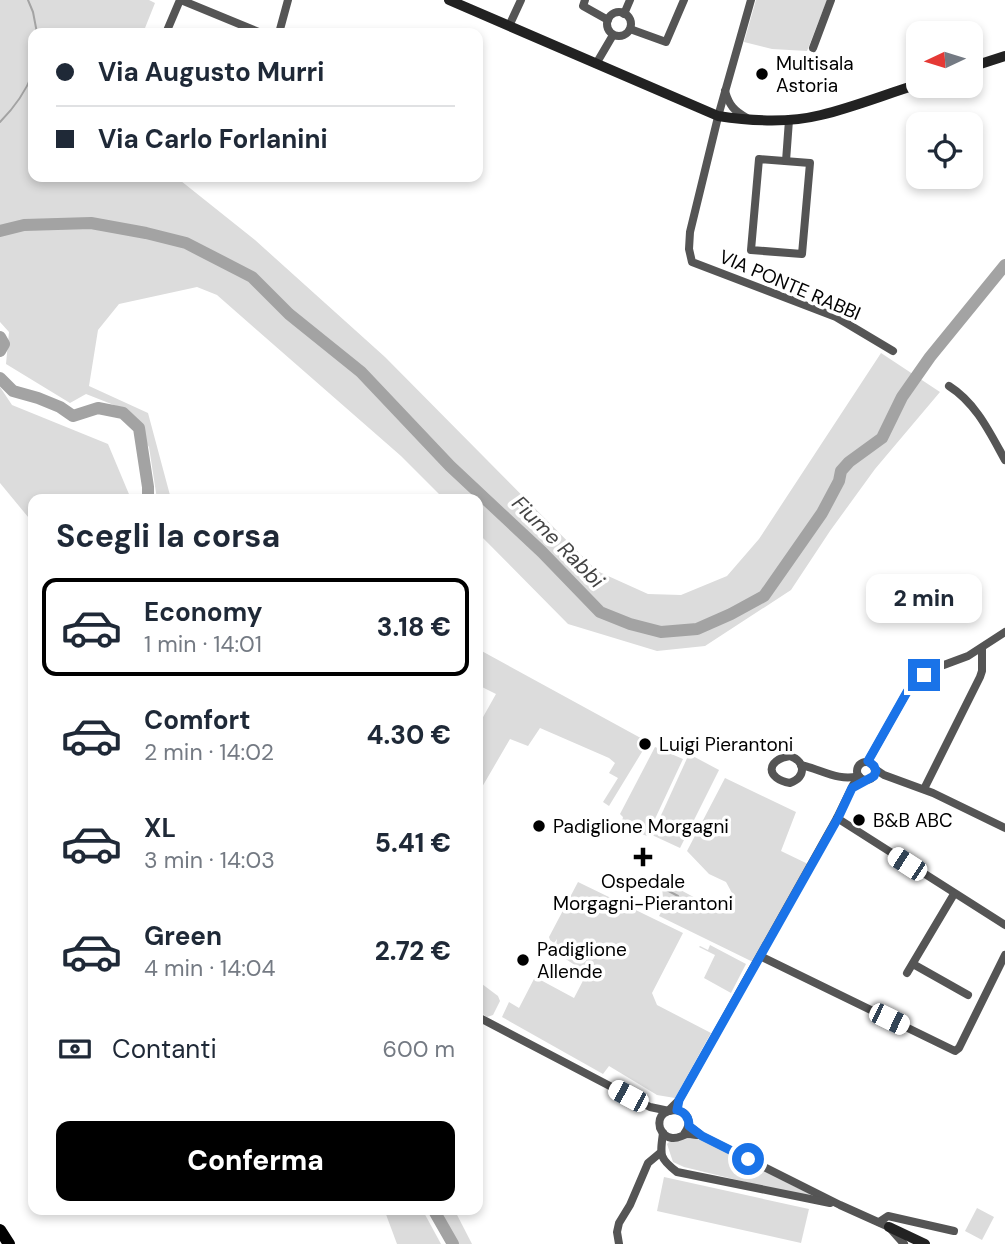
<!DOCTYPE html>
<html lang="it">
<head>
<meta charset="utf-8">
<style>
  body { margin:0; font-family:"DM Sans",sans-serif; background:#f6f6f7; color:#1f2937; height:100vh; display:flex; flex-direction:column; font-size:26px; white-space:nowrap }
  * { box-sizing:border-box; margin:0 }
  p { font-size:23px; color:#747a83 }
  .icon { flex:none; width:38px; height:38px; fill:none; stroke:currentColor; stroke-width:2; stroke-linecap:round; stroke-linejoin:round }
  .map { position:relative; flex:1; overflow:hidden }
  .drawer { position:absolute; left:28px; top:494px; width:455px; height:721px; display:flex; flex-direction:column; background:#fff; border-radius:14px; box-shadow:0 4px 10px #0003 }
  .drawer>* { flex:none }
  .guide { position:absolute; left:28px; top:28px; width:455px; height:154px; border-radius:14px; box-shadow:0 4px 10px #0003; display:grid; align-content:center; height:154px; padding:0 28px; background:#fff }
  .needle { width:46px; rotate:266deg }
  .fabs { position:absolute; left:906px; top:21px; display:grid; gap:14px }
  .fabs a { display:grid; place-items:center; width:77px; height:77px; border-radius:14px; background:#fff; box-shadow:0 4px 10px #0003; font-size:35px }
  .end { position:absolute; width:32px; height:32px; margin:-16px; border:9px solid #1a73e8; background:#fff; box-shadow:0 0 0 4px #fff }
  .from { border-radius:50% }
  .bubble { position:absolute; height:49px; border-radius:14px; background:#fff; box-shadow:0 4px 10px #0003; font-size:23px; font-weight:800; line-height:49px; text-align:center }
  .car { position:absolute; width:21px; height:42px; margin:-21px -10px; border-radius:9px; box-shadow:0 0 5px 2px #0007; background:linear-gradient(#fff 24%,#345 0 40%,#fff 0 76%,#345 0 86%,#fff 0) }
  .guide b { display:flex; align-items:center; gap:24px; height:66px; font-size:26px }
  .guide b+b { border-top:2px solid #e0e1e3 }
  .guide i { width:18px; height:18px; background:#1f2937 }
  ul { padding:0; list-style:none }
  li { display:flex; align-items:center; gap:21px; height:98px; margin:0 14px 10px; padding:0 14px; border:4px solid transparent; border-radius:14px }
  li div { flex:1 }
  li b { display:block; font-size:26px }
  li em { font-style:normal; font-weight:800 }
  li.active { border-color:#000 }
  li>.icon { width:63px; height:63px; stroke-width:1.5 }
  h2 { padding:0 28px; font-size:32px; line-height:84px }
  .pay { display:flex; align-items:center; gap:18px; height:77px; padding:0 28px; font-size:26px }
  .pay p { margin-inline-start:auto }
  .action { display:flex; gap:14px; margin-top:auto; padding:14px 28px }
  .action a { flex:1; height:80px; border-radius:14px; background:#000; color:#fff; font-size:28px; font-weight:800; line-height:80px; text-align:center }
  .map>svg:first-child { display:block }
  .green { fill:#dcdcdc }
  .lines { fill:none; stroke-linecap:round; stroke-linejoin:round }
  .stream { stroke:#a3a3a3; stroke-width:2 }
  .river { stroke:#a3a3a3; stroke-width:12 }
  .street { stroke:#555; stroke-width:8 }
  .secondary { stroke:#222; stroke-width:10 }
  .primary { stroke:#000; stroke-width:12 }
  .route { stroke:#1a73e8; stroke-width:9 }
  .poi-dot { fill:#000; stroke:#fff; stroke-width:2.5 }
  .labels { text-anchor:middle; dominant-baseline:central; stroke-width:7; stroke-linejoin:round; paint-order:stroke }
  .poi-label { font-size:19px; fill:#000; stroke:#fff; text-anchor:start }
  .street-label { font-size:19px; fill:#000; stroke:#fff }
  .water-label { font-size:21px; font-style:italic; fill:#444; stroke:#fff }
</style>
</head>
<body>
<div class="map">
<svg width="1005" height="1244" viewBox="0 0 1005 1244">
  <rect width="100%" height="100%" fill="#fff"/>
  <g class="green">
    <path d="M 0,0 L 149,0 L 155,3 L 143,33 L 33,33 L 33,177 L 105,177 L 105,178 L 112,177 L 176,177 L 255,240 L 385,357 L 597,571 L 648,594 L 681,595 L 727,576 L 759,539 L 881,353 L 940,392 L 875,469 L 830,531 L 791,590 L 705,646 L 657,651 L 568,624 L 478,533 L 478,499 L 444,499 L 401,456 L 217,295 L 197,287 L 119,304 L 98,330 L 89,386 L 148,413 L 171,499 L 157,499 L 149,447 L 119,407 L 86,394 L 70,403 L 6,364 L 9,332 L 0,322 Z"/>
    <path d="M 756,0 L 827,0 L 807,51 L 772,49 L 744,42 Z"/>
    <path d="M 0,387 L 12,405 L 108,444 L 131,499 L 33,499 L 33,523 L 0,483 Z"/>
    <path d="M 478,649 L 648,742 L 609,806 L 603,802 L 618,778 L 609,773 L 615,763 L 609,758 L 540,728 L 528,746 L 510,739 L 478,794 L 478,726 L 496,694 L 478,685 Z"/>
    <path d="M 655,747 L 683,759 L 647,836 L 621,826 L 623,817 L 620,814 Z"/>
    <path d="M 689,754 L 719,770 L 680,848 L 652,835 Z"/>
    <path d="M 725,778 L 796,812 L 781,851 L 808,864 L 753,962 L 659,916 L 667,901 L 663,898 L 662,887 L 664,881 L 712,907 L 724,906 L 730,900 L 732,893 L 726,882 L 709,874 L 687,851 Z"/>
    <path d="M 578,882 L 683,933 L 652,993 L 657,1005 L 711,1033 L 675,1098 L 657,1095 L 609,1066 L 603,1074 L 502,1017 L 509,1002 L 519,1008 L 535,977 L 574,998 L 587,973 L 555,952 L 557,939 L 554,943 L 550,940 L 549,937 Z"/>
    <path d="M 710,945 L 746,964 L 731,993 L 704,978 L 715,955 L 699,947 L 700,946 L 708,950 Z"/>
    <path d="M 478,981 L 498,996 L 500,1001 L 493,1015 L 487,1017 L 478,1011 Z"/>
    <path d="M 696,1138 L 816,1197 L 782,1191 L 684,1167 L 673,1162 L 667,1144 L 670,1141 Z"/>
    <path d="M 664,1177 L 809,1209 L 801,1243 L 657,1211 Z"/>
    <path d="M 977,1208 L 994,1217 L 982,1240 L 965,1231 Z"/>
    <path d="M 384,1209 L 422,1209 L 441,1244 L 397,1244 Z"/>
    <path d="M 439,1209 L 454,1209 L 472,1244 L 458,1244 Z"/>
  </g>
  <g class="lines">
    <g class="stream">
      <path d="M 28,0 L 33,12 L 37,33"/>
      <path d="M 0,122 C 15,107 25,93 33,73"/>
      <path d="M 663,888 L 678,896"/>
      <path d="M 684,900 L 699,908"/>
    </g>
    <g class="river">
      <path d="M 0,231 L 24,225 L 91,223 L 146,233 L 186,243 L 252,277 L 289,314 L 361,372 L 450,466 L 542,552 L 600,612 L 630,624 L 661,632 L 697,629 L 731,614 L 764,596 L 822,513 L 839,481 L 841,471 L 849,462 L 882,438 L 902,397 L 930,357 L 1005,265"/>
      <path d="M 0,337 L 4,344 L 0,351"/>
      <path d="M 0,378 L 13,391 L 38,398 L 60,407 L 73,416 L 98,408 L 123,413 L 139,428 L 148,487 L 148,499"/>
      <path d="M 433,1209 L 453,1244"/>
    </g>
    <g class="street">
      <path d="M 181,0 L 261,33"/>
      <path d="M 585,0 L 583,6 L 608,20"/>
      <path d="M 751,0 L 719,113 L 690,232 L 689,249 L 692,262 L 836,317 L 893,351"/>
      <circle cx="619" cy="24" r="12"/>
      <path d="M 624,14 L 630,0"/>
      <path d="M 509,26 L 521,0"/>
      <path d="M 630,29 L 666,42 L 684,0"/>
      <path d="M 166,33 L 180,0"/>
      <path d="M 279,33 L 288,0"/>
      <path d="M 813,48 L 831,0"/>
      <path d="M 596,64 L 613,35"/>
      <path d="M 725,91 C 729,105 734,111 747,118"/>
      <path d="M 759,159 L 810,163 L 802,254 L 751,250 Z"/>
      <path d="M 786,161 L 789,120"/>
      <path d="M 949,386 C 976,403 990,433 1005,460"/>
      <path d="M 790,756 C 806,762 806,777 790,783 C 766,779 765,760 790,756 Z"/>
      <path d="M 868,761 L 907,692 L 919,678 L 933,669 L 968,656 L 1005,632"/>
      <circle cx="866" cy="771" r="9"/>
      <path d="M 801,765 C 820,769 840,782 858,776"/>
      <path d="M 875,769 L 884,775 L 933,793 L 1005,828"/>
      <path d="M 924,789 L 980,677 L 982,671 L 982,648"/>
      <path d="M 837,818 L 1005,925"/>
      <path d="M 760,956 L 955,1051 L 959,1048 L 1005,955"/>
      <path d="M 913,964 L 968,995"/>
      <path d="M 907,973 L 954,894"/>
      <path d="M 478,1017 L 650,1107 L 669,1111"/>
      <path d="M 669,1110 L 679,1100 L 837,818 L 853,785 L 859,776"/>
      <path d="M 689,1126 L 702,1136 L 840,1205 L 889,1227 L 904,1244"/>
      <path d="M 663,1133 C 660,1155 659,1158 677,1172 L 830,1203"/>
      <path d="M 684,1134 C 704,1106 653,1101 660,1128 C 662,1133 666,1137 672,1138 C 678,1139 682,1135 688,1134 C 691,1134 695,1135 699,1135"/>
      <path d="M 879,1222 L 888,1216 L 954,1231"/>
      <path d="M 619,1244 L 617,1232 L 619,1223 L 630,1205 L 648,1163 L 660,1153"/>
    </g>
    <g class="secondary">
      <path d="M 449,0 L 718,116 C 751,121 789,123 821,115 C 854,107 886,94 919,84"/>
      <path d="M 971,67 L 1005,56"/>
      <path d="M 889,1227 L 925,1244"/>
    </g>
    <path class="primary" d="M 0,1230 L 9,1244"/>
  </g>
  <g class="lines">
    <path class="route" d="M 748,1159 L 702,1136 L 689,1126 C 689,1118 685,1112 677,1110 L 679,1100 L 838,818 L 852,788 L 874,776 L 876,771 L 874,766 L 868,761 L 872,754 L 907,692 L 924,675"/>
  </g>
  <g class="poi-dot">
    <circle cx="762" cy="74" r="7"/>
    <circle cx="645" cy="744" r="7"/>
    <circle cx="859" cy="820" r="7"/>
    <circle cx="539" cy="826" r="7"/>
    <path d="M639.5 846.5h7v7h7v7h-7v7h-7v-7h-7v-7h7z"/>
    <circle cx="523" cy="960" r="7"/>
  </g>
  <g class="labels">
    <g class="poi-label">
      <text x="776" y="63">Multisala<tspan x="776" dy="22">Astoria</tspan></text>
      <text x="659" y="744">Luigi Pierantoni</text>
      <text x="873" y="820">B&amp;B ABC</text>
      <text x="553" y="826">Padiglione Morgagni</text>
      <text x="643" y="881" text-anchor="middle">Ospedale<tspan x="643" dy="22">Morgagni-Pierantoni</tspan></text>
      <text x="537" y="949">Padiglione<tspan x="537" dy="22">Allende</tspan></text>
    </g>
    <g class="street-label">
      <text transform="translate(790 285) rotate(23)">VIA PONTE RABBI</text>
    </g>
    <g class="water-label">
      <text transform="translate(558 542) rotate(45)">Fiume Rabbi</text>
    </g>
  </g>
</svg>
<div class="fabs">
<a><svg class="needle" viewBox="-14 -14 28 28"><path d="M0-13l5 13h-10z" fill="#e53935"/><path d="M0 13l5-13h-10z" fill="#747a83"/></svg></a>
<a><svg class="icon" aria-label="locate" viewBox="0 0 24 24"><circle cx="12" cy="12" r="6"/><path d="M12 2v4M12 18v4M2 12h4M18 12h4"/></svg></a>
</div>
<i class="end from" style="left:748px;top:1159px"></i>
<i class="end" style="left:924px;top:675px"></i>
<div class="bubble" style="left:866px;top:574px;width:116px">2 min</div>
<i class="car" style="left:907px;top:864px;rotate:303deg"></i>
<i class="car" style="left:889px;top:1019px;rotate:116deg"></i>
<i class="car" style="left:628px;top:1096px;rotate:298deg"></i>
<div class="guide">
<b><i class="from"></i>Via Augusto Murri</b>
<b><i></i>Via Carlo Forlanini</b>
</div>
<section class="drawer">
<h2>Scegli la corsa</h2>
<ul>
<li class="active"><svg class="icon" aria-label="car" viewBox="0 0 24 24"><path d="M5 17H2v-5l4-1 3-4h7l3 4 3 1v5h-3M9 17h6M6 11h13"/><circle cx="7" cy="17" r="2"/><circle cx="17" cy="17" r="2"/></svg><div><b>Economy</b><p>1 min · 14:01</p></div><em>3.18 €</em></li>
<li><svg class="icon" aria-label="car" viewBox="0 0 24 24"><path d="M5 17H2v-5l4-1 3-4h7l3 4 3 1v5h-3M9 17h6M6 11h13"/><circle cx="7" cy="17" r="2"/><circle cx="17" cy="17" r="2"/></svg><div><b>Comfort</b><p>2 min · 14:02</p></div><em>4.30 €</em></li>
<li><svg class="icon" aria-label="car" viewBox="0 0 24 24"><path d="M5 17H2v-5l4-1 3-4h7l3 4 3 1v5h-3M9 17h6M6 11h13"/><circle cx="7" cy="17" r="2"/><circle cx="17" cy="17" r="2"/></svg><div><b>XL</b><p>3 min · 14:03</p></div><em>5.41 €</em></li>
<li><svg class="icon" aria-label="car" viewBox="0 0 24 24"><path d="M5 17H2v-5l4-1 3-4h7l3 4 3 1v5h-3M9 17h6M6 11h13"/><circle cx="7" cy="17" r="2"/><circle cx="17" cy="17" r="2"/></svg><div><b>Green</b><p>4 min · 14:04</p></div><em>2.72 €</em></li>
</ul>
<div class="pay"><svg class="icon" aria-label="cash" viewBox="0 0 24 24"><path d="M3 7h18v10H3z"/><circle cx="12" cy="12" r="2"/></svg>Contanti<p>600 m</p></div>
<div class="action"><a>Conferma</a></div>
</section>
</div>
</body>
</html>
